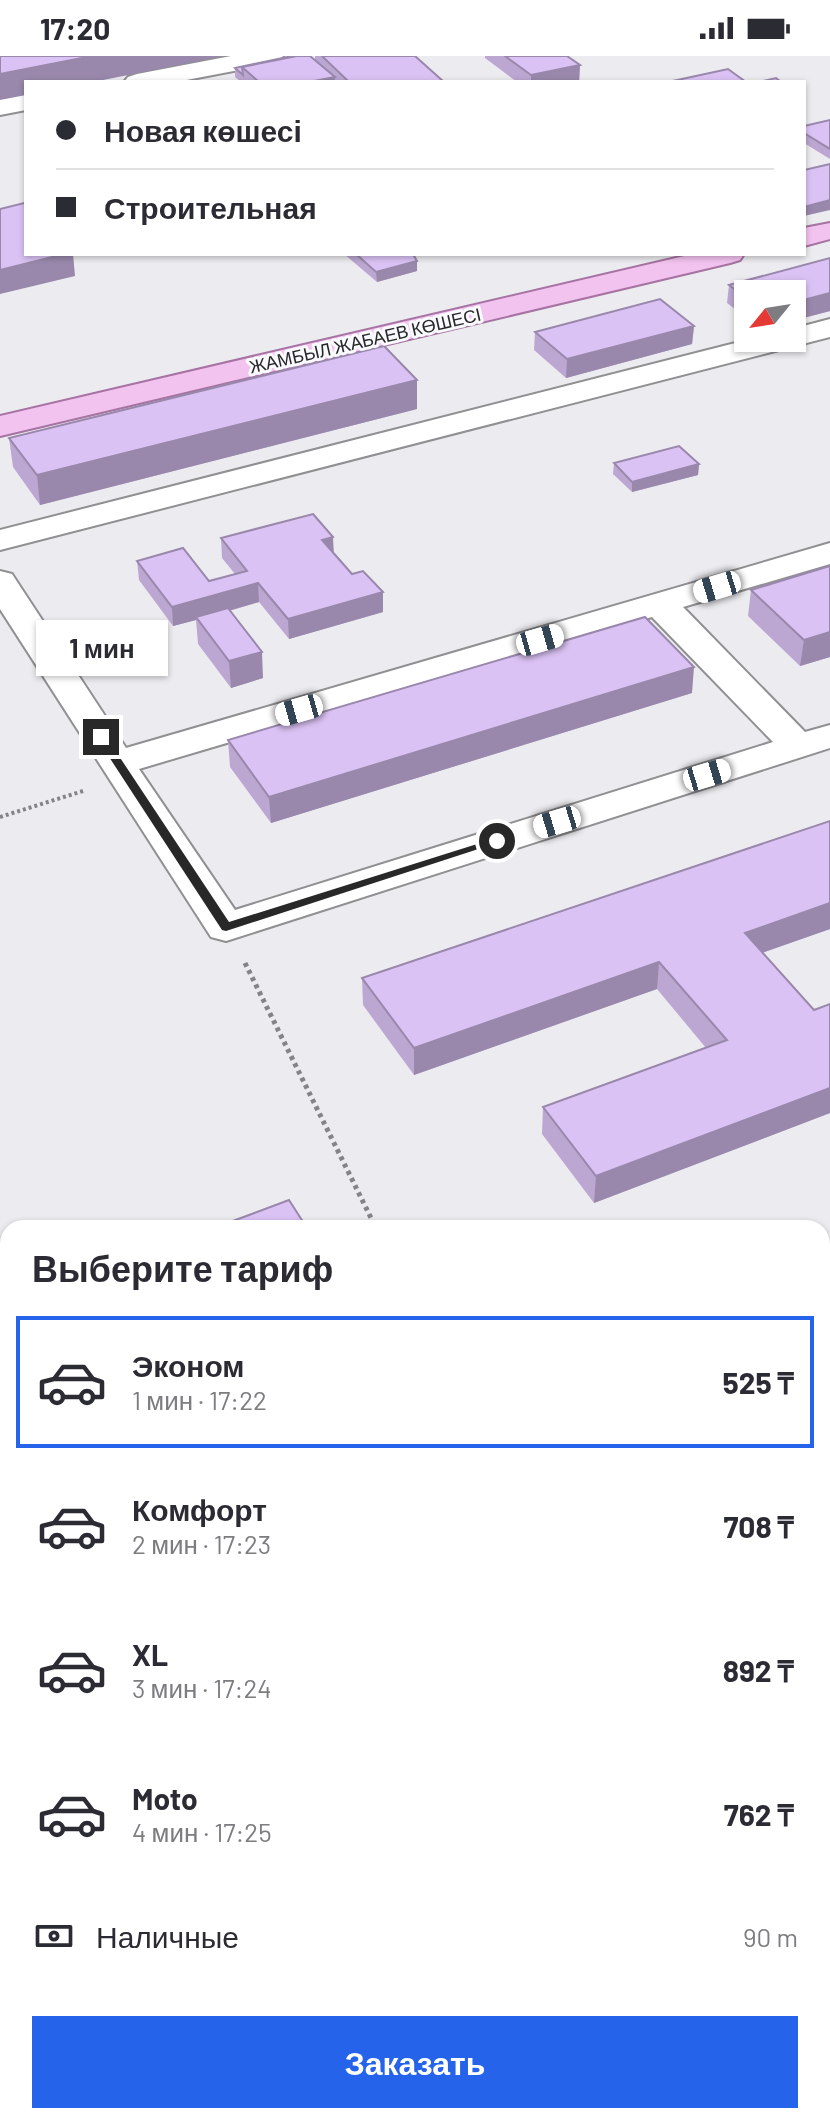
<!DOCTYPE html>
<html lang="ru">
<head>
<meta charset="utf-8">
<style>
  body { margin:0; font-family:Barlow,sans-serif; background:#f7f7f7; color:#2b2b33; height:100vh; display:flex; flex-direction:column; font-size:30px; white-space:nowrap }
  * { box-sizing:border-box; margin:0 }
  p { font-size:26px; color:#7c7c81 }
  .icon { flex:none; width:44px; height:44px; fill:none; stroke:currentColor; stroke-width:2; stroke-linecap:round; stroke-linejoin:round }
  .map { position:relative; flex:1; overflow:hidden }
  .details { position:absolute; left:0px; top:1164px; width:830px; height:904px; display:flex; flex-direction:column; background:#fff; border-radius:24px 24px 0 0; box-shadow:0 2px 6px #0004 }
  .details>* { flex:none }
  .guide { position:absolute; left:24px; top:24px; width:782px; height:176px; border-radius:0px; box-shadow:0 2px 6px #0004; display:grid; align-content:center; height:176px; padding:0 32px; background:#fff }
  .needle { width:52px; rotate:240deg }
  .tools { position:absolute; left:734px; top:224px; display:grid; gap:16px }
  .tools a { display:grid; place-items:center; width:72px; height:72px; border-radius:0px; background:#fff; box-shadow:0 2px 6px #0004; font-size:40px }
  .end { position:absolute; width:36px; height:36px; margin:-18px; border:10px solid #282829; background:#fff; box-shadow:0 0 0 4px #fff }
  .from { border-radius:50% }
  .bubble { position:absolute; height:56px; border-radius:0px; background:#fff; box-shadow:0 2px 6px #0004; font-size:26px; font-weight:700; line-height:56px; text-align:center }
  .car { position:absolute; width:24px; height:48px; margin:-24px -12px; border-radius:10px; box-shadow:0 0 6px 2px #0007; background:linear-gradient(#fff 24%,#345 0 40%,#fff 0 76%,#345 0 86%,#fff 0) }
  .guide b { display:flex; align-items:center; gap:28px; height:76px; font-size:30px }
  .guide b+b { border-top:2px solid #e1e1e2 }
  .guide i { width:20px; height:20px; background:#2b2b33 }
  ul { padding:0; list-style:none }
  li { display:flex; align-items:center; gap:24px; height:132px; margin:0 16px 12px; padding:0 16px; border:4px solid transparent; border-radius:0px }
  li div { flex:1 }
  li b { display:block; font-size:30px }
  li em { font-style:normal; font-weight:700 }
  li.active { border-color:#2563eb }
  li>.icon { width:72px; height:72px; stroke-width:1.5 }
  h2 { padding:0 32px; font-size:36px; line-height:96px }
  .pay { display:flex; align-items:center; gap:20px; height:88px; padding:0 32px; font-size:30px }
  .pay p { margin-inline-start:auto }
  .primary-button { display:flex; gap:16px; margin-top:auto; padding:16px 32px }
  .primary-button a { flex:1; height:92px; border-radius:0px; background:#2563eb; color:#fff; font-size:32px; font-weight:700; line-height:92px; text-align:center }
  .status { display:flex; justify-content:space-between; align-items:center; height:56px; padding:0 40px; background:#fff; direction:ltr }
  .status svg { height:22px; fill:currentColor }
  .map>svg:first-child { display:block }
  .green { fill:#94eabb }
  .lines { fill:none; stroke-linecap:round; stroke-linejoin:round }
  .minor-casing { stroke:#909093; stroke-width:4 }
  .major-casing { stroke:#a673a3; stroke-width:4 }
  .path-far1 { stroke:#848487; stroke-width:4; stroke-dasharray:3 3; stroke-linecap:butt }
  .path { stroke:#848487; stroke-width:5; stroke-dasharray:4 4; stroke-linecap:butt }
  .minor { fill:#fff; fill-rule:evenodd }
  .major { fill:#f2c3ef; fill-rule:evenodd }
  .wall { fill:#bca7d2 }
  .shaded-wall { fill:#9988ab }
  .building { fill:#dbc2f4; stroke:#9988ab; stroke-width:2 }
  .route { fill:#282829 }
  .labels { text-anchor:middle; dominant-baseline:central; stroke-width:6; stroke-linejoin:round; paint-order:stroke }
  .far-street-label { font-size:18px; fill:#282829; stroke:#f9fafd }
</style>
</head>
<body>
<div class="status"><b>17:20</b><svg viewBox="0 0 49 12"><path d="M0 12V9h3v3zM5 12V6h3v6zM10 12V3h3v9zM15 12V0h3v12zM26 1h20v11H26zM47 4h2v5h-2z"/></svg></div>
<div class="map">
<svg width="830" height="2068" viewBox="0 0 830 2068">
  <rect width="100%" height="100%" fill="#ececf0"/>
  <path class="green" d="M 830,1555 L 830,1850 L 822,1837 L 822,1559 Z"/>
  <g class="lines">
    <defs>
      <g id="minor">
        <path d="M 231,0 L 283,0 L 279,5 L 270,8 L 176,26 L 124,26 L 128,21 L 137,18 Z"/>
        <path d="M 26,38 L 26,54 L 0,59 L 0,43 Z"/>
        <path d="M 830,263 L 830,281 L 0,494 L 0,474 L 755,282 L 792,282 L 792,273 Z"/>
        <path d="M 830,487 L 830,508 L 683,551 L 805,676 L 830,669 L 830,692 L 226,885 L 211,881 L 0,553 L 0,515 L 12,518 L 126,692 ZM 652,561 L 773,686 L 235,854 L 139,713 Z"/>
        <path d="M 8,1414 L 8,1456 L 0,1459 L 0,1417 Z"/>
        <path d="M 8,1765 L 8,1820 L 0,1823 L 0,1768 Z"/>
        <path d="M 437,2060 L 511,2060 L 508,2068 L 434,2068 Z"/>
      </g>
      <g id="major">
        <path d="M 830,167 L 830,183 L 804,190 L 804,172 Z"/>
        <path d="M 693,198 L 744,198 L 740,204 L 730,207 L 0,380 L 0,360 Z"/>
      </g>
    </defs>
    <use href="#minor" class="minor-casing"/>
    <use href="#major" class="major-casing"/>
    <path class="path-far1" d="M 0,761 L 83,735"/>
    <path class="path" d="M 245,907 L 376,1172"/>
    <use href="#minor" class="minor"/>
    <use href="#major" class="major"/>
  </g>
  <g class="wall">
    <path d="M 315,0 L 415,0 L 444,26 L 241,26 L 235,21 L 235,12 L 315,4 Z"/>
    <path d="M 485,0 L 567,0 L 580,9 L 579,26 L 517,26 L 485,2 Z"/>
    <path d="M 830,64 L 830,103 L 804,87 L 804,70 Z"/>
    <path d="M 344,198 L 413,198 L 417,215 L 377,226 Z"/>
    <path d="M 830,202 L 830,255 L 792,265 L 748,238 L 748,263 L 727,247 L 729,229 Z"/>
    <path d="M 694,270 L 692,288 L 566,322 L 534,294 L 535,276 Z"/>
    <path d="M 417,353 L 40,449 L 13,411 L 9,382 Z"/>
    <path d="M 614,407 L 699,408 L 698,419 L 632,436 L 613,418 Z"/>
    <path d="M 221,482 L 334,498 L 352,518 L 383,536 L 383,556 L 289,583 L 259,546 L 229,555 L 263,622 L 231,632 L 198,588 L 196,564 L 173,570 L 139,524 L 137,505 L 209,525 L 235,518 L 222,502 Z"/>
    <path d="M 830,510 L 830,601 L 800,610 L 748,560 L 751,534 Z"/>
    <path d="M 692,637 L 271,767 L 230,711 L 228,684 Z"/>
    <path d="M 830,765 L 830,873 L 762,897 L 814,954 L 830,948 L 830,1057 L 594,1147 L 542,1078 L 543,1051 L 706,992 L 657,933 L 414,1019 L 363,949 L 362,922 Z"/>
  </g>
  <g class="shaded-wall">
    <path d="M 92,0 L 224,0 L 93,26 L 26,26 L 26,39 L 0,44 L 0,18 Z"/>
    <path d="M 580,9 L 579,26 L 531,26 L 531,19 Z"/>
    <path d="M 335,21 L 335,26 L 309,26 Z"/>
    <path d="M 830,144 L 830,154 L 804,160 L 804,151 Z"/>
    <path d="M 64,198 L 73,198 L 75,220 L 0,238 L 0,214 Z"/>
    <path d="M 417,205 L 417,215 L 377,226 L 376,216 Z"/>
    <path d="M 830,237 L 830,255 L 792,265 L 792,247 Z"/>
    <path d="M 694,270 L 692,288 L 566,322 L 567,303 Z"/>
    <path d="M 417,324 L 417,353 L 40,449 L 37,419 Z"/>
    <path d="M 699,408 L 698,419 L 632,436 L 632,426 Z"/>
    <path d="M 333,481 L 334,500 L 322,484 Z"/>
    <path d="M 258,527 L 259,546 L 197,564 L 196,561 L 196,564 L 173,570 L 172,551 Z"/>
    <path d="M 383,536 L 383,556 L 289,583 L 288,563 Z"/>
    <path d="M 830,576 L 830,601 L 800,610 L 804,584 Z"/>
    <path d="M 262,596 L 263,622 L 231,632 L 229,605 Z"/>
    <path d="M 694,611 L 692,637 L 271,767 L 269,741 Z"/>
    <path d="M 830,847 L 830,873 L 741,904 L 745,877 Z"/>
    <path d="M 659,906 L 657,933 L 414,1019 L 414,992 Z"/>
    <path d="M 830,1032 L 830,1057 L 594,1147 L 596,1120 Z"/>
    <path d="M 830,1346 L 830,1364 L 822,1368 L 822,1350 Z"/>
    <path d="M 8,1357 L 8,1395 L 0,1398 L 0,1361 Z"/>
    <path d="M 8,1722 L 8,1758 L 0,1762 L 0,1726 Z"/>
    <path d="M 351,2060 L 406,2060 L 391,2068 L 336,2068 Z"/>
  </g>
  <g class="building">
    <path d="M 0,0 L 92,0 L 0,18 Z"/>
    <path d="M 292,0 L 297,0 L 242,11 L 243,19 L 235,12 Z"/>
    <path d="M 297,0 L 310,0 L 335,21 L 309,26 L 259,26 L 242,11 Z"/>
    <path d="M 322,0 L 415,0 L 444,26 L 349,26 Z"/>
    <path d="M 505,0 L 567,0 L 580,9 L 531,19 Z"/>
    <path d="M 728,13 L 746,26 L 668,26 Z"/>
    <path d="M 776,22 L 781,26 L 759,26 Z"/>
    <path d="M 830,64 L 830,93 L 804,77 L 804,70 Z"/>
    <path d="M 830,108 L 830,144 L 804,151 L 804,114 Z"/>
    <path d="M 24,147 L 26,149 L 26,198 L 64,198 L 0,214 L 0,153 Z"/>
    <path d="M 356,198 L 413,198 L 417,205 L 376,216 Z"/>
    <path d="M 830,202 L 830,237 L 792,247 L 792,238 L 748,238 L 748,243 L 729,229 Z"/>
    <path d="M 660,243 L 694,270 L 567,303 L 535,276 Z"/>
    <path d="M 384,290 L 417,324 L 37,419 L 9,382 Z"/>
    <path d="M 679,390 L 699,408 L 632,426 L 614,407 Z"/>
    <path d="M 313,458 L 333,481 L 322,484 L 352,518 L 363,515 L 383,536 L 288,563 L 258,527 L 172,551 L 137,505 L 183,492 L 209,525 L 247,515 L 221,482 Z"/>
    <path d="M 830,510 L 830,576 L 804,584 L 751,534 Z"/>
    <path d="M 228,552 L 262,596 L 229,605 L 196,561 Z"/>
    <path d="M 645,561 L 694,611 L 269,741 L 228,684 Z"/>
    <path d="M 830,765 L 830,847 L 745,877 L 814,954 L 830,948 L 830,1032 L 596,1120 L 543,1051 L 727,984 L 659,906 L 414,992 L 362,922 Z"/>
    <path d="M 289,1144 L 307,1172 L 214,1172 Z"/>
    <path d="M 8,1250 L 8,1357 L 0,1361 L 0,1253 Z"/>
    <path d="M 830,1309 L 830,1346 L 822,1350 L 822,1312 Z"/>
    <path d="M 8,1601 L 8,1722 L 0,1726 L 0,1604 Z"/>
    <path d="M 17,2060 L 351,2060 L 336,2068 L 1,2068 Z"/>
  </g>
  <path class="route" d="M 97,679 L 105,679 L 229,866 L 493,783 L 503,785 L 226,875 L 222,874 L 96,681 Z"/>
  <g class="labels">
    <g class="far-street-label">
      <text transform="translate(365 284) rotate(-13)">ЖАМБЫЛ ЖАБАЕВ КӨШЕСІ</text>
    </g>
  </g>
</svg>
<div class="tools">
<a><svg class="needle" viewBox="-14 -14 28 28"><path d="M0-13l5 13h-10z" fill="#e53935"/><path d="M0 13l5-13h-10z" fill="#7c7c81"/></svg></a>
</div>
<i class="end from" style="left:497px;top:785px"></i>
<i class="end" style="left:101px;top:681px"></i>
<div class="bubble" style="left:36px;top:564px;width:132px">1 мин</div>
<i class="car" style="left:717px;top:531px;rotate:253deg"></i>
<i class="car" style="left:540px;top:584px;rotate:74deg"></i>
<i class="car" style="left:299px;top:654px;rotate:254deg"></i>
<i class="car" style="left:707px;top:719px;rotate:73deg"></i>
<i class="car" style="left:557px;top:766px;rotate:253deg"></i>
<div class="guide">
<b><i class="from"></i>Новая көшесі</b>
<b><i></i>Строительная</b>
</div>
<section class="details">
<h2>Выберите тариф</h2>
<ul>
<li class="active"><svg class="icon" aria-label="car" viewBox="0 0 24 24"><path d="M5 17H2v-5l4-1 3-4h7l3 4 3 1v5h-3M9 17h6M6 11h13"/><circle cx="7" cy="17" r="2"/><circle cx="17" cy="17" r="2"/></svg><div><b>Эконом</b><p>1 мин · 17:22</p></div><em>525 ₸</em></li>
<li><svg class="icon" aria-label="car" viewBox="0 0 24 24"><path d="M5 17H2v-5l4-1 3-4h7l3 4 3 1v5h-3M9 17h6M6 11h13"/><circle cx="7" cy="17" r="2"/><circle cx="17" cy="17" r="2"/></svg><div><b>Комфорт</b><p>2 мин · 17:23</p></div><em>708 ₸</em></li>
<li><svg class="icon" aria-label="car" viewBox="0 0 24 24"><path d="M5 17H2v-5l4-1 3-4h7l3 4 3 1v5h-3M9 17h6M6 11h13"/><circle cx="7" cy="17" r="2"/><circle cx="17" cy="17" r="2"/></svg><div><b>XL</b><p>3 мин · 17:24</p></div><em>892 ₸</em></li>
<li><svg class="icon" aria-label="car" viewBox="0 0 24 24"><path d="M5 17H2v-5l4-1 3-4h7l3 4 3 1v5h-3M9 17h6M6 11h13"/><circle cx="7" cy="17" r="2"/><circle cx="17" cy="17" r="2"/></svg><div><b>Moto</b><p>4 мин · 17:25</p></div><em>762 ₸</em></li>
</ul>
<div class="pay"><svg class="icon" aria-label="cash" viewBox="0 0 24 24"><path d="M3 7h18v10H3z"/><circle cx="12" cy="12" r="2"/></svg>Наличные<p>90 m</p></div>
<div class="primary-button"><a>Заказать</a></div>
</section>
</div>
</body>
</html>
